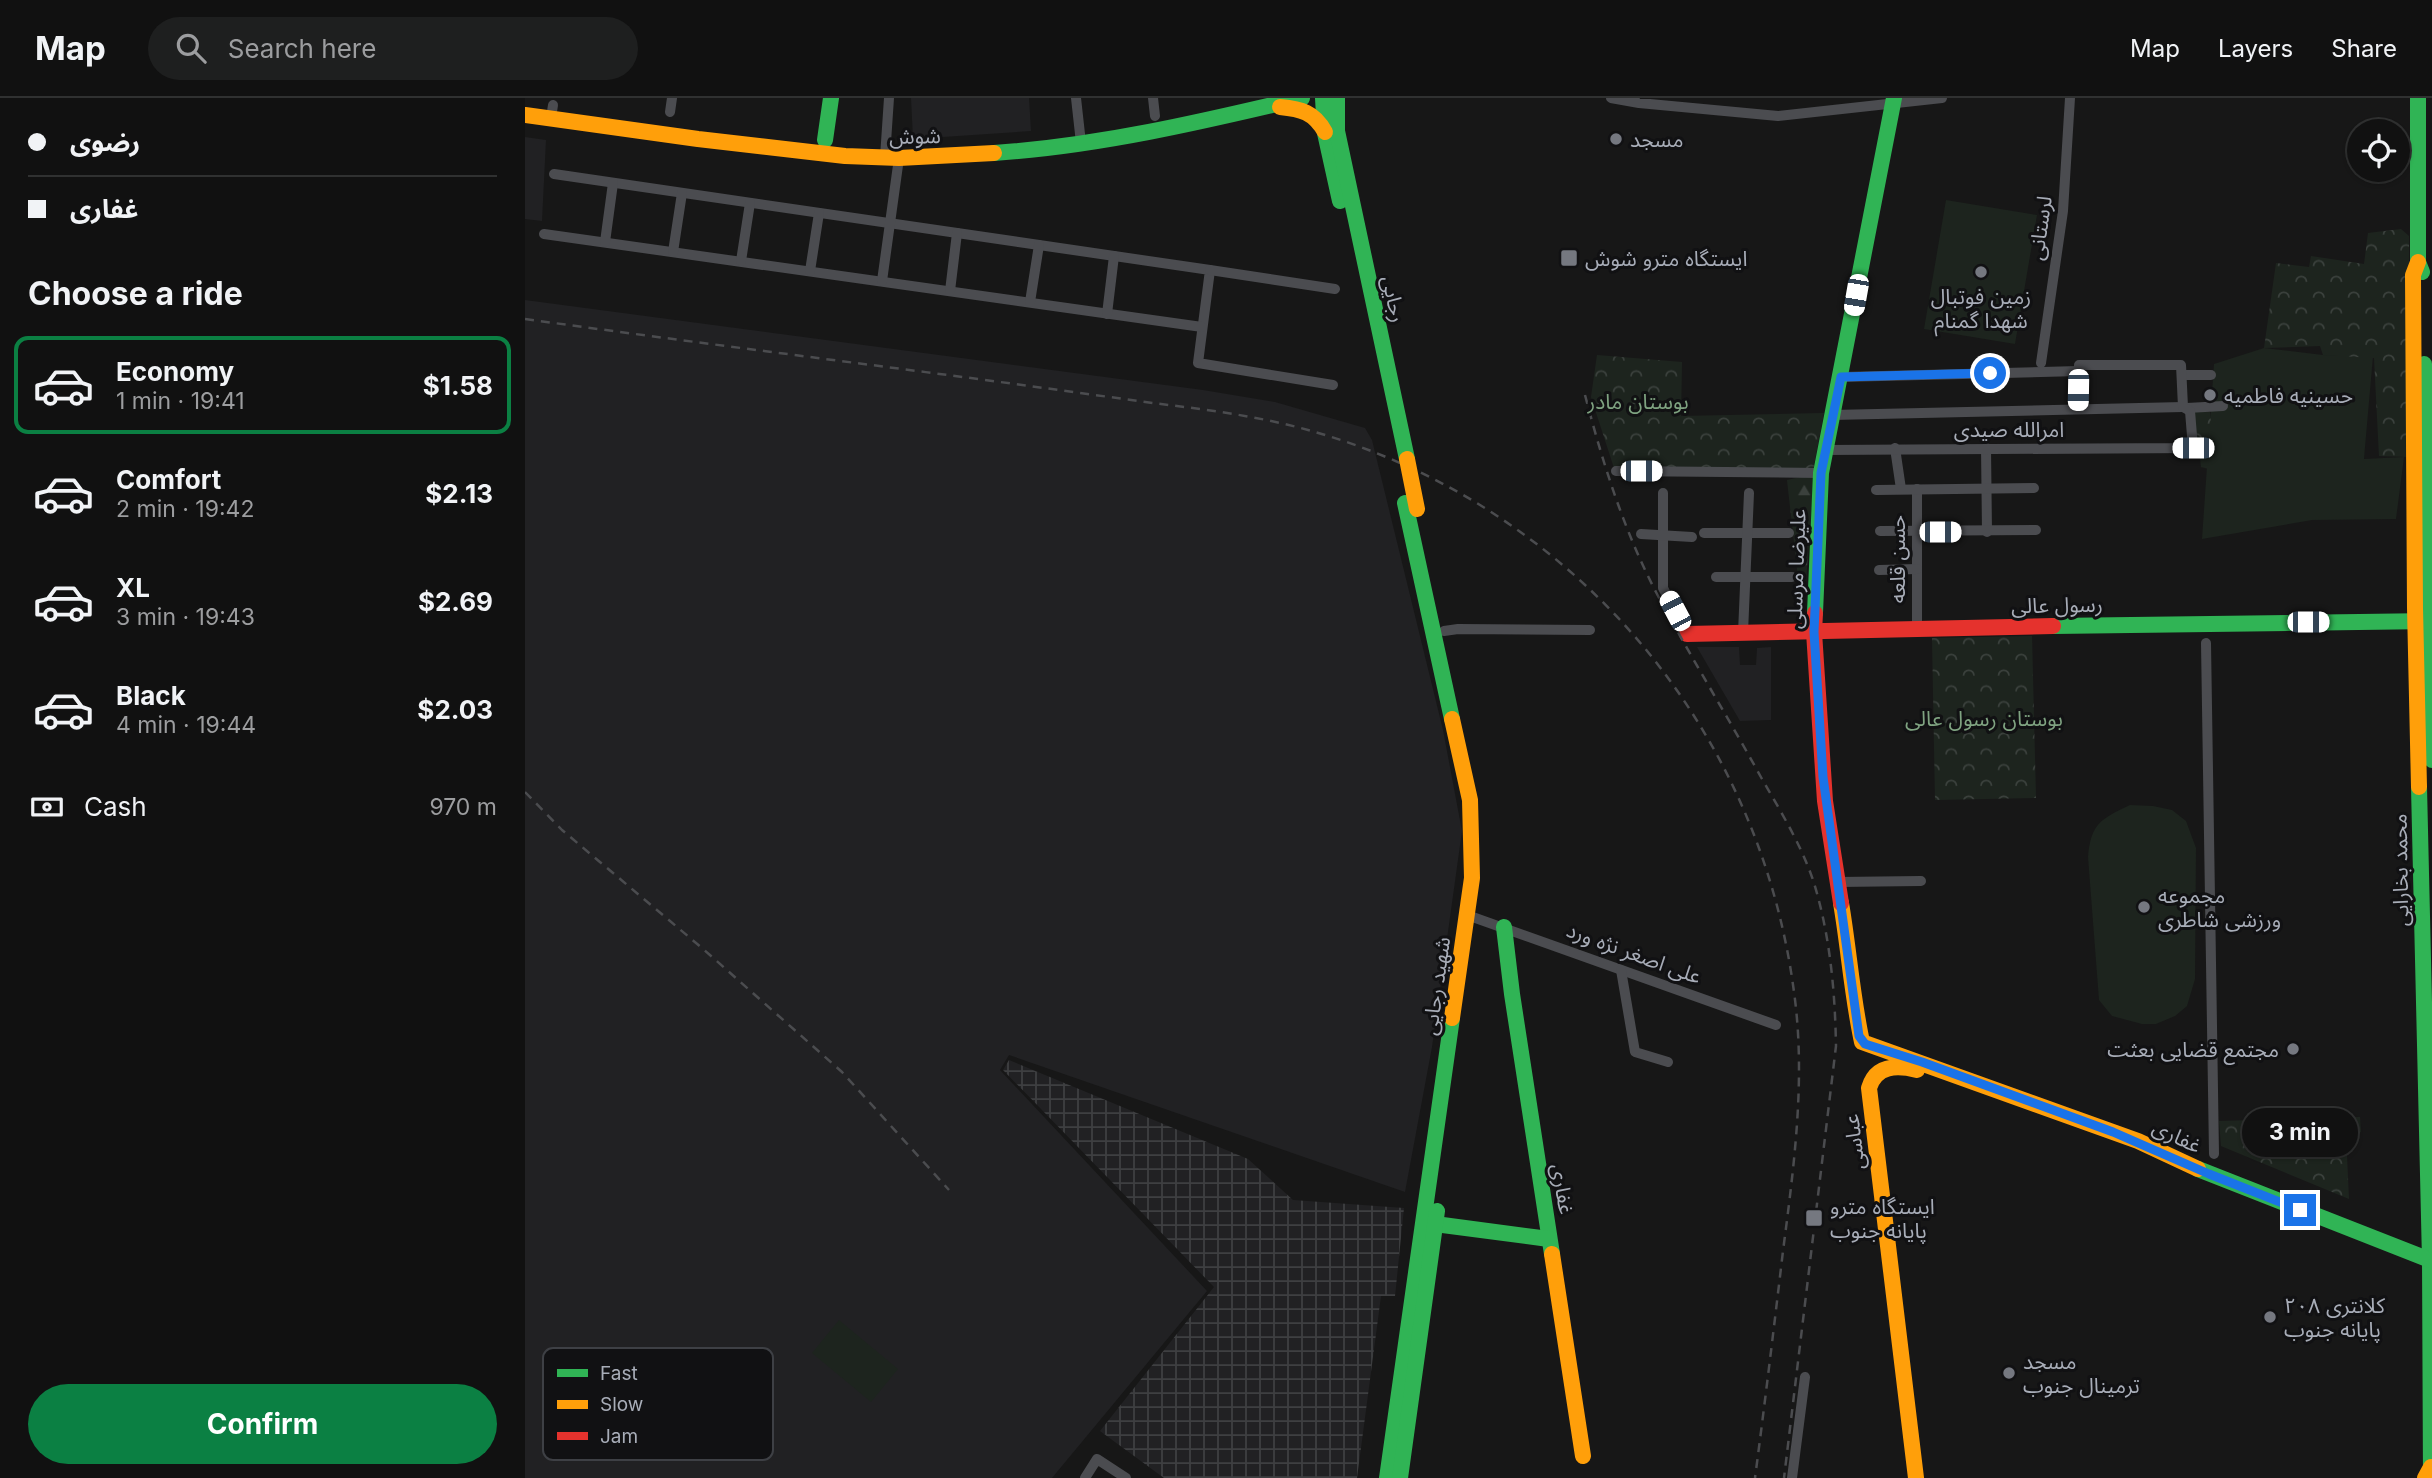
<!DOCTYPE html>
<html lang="en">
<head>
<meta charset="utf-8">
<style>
  body { margin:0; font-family:Inter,"Noto Sans Arabic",sans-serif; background:#1e1f1f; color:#f1f3f6; height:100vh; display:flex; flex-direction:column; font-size:26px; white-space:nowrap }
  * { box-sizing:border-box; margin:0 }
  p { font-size:23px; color:#9c9d9f }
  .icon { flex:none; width:38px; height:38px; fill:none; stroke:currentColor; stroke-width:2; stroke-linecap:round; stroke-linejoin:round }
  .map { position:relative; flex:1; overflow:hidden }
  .panel { display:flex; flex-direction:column; background:#111; width:525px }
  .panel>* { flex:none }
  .top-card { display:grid; align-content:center; height:154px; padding:0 28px; background:#111 }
  .buttons { position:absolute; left:1822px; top:21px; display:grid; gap:14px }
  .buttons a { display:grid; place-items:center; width:63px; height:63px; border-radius:50%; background:#111; box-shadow:0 2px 5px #0004,0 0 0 2px #303131; font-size:35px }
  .end { position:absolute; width:32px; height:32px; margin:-16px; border:9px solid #1a73e8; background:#fff; box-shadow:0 0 0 4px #fff }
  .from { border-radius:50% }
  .bubble { position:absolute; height:49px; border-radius:24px; background:#111; box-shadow:0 2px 5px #0004,0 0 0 2px #303131; font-size:23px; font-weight:700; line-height:49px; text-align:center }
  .car { position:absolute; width:21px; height:42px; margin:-21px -10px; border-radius:9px; box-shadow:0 0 5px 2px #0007; background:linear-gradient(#fff 24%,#345 0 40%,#fff 0 76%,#345 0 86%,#fff 0) }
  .top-card b { display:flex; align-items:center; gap:24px; height:66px; font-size:26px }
  .top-card b+b { border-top:2px solid #303131 }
  .top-card i { width:18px; height:18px; background:#f1f3f6 }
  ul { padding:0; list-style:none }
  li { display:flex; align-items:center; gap:21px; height:98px; margin:0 14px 10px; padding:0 14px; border:4px solid transparent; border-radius:14px }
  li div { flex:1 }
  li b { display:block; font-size:26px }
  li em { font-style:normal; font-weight:700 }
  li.active { border-color:#0b8043 }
  li>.icon { width:63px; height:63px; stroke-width:1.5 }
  h2 { padding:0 28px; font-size:32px; line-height:84px }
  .pay { display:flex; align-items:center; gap:18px; height:77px; padding:0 28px; font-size:26px }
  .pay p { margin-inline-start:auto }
  .action { display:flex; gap:14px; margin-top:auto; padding:14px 28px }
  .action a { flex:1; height:80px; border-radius:42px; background:#0b8043; color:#fff; font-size:28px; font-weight:700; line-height:80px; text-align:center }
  header { display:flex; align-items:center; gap:42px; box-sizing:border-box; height:98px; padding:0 35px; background:#111; border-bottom:2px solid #303131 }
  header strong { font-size:33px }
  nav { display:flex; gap:38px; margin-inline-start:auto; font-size:24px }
  .search { width:490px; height:63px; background:#1e1f1f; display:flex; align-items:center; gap:18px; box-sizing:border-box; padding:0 24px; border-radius:38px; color:#9c9d9f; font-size:26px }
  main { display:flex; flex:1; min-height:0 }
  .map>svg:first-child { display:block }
  .built { fill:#212123 }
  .industrial { fill:url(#industrial-grid) }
  .grass { fill:#1d241e }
  .forest { fill:url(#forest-firs) }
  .park { fill:url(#park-crowns) }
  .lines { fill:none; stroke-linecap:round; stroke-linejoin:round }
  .street { stroke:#4b4c50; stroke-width:10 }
  .fast { stroke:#30b455; stroke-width:16 }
  .slow { stroke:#ff9f0a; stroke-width:16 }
  .jam { stroke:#e5322d; stroke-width:16 }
  .rail { stroke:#4b4c4f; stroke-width:2.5; stroke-dasharray:9 7; stroke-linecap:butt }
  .slow-bridge { stroke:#ff9f0a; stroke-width:16 }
  .route { stroke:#1a73e8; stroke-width:9 }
  .poi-dot { fill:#757880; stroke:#111113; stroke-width:2.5 }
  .labels { text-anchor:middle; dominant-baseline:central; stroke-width:6; stroke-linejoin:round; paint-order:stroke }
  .street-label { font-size:21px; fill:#a8adb8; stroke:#111113 }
  .poi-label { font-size:21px; fill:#a8adb8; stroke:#111113; text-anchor:start }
  .park-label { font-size:21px; fill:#7fa381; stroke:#111113 }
  .key { fill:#111113; stroke:#3e4045; stroke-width:2 }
  .key-label { font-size:19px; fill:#a8adb8 }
</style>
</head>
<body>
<header>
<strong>Map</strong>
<div class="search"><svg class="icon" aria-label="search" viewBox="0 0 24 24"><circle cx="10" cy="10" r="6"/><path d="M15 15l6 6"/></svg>Search here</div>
<nav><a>Map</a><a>Layers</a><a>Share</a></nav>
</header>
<main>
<section class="panel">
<div class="top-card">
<b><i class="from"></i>رضوی</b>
<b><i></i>غفاری</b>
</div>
<h2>Choose a ride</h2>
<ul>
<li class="active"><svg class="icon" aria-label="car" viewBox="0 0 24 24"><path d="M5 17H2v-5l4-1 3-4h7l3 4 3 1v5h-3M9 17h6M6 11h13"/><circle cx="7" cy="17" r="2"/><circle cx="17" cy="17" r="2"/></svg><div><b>Economy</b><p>1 min · 19:41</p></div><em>$1.58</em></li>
<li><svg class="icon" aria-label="car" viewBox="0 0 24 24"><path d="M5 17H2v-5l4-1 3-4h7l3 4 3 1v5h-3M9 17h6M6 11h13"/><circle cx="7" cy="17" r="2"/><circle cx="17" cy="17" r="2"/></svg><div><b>Comfort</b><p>2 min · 19:42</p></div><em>$2.13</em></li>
<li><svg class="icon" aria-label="car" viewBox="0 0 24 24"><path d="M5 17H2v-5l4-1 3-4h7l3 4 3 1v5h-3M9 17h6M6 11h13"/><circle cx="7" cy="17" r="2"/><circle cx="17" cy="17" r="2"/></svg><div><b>XL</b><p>3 min · 19:43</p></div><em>$2.69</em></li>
<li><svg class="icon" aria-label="car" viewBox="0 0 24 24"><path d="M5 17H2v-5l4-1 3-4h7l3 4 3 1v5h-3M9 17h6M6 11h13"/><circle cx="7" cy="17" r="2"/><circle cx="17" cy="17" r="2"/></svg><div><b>Black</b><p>4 min · 19:44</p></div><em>$2.03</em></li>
</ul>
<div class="pay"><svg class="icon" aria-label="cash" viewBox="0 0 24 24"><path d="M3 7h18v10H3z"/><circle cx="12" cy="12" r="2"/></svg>Cash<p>970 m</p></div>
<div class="action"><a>Confirm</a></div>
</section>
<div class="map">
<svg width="1907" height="1380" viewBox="0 0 1907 1380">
  <defs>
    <pattern id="industrial-grid" width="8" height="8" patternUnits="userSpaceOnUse" patternTransform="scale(1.75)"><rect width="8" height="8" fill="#212123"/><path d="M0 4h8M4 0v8" fill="none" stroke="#3e3f41"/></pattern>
    <pattern id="forest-firs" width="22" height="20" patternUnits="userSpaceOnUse" patternTransform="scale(1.75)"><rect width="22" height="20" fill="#1d241e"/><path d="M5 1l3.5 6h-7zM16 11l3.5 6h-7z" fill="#3b413d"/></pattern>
    <pattern id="park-crowns" width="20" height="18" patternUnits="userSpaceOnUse" patternTransform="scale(1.75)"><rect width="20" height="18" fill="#1d241e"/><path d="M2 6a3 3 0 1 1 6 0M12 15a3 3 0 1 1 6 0" fill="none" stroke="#3b413d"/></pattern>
  </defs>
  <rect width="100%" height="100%" fill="#171717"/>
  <g class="built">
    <path d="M 386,0 L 504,0 L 506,33 L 388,41 Z"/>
    <path d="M 0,39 L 21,42 L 17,123 L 0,121 Z"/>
    <path d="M 0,202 L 678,292 L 750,304 L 840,330 L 847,342 L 918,632 L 937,733 L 907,949 L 880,1094 L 484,957 L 475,972 L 682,1193 L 527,1380 L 0,1380 Z"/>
    <path d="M 1172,549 L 1214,549 L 1215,567 L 1231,567 L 1232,550 L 1246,549 L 1246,622 L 1215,623 Z"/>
  </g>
  <path class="industrial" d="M 484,962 L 723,1061 L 768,1102 L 879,1110 L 870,1198 L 856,1198 L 832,1380 L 639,1380 L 575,1333 L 689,1189 L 478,972 Z"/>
  <g class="grass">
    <path d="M 1421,102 L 1512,117 L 1490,246 L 1399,231 Z"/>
    <path d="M 1739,250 L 1798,257 L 1848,258 L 1839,361 L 1879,359 L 1871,421 L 1787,422 L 1677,441 L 1689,266 Z"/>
    <path d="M 1605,707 L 1628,708 L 1647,712 L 1661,723 L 1671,750 L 1670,881 L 1662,908 L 1650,918 L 1631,926 L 1617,926 L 1587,918 L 1574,902 L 1563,759 C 1566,725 1576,721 1605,707 Z"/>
    <path d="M 314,1222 L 373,1271 L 346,1304 L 287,1255 Z"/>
  </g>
  <path class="forest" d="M 1289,376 L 1278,524 L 1262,382 Z"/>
  <g class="park">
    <path d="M 1876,131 L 1884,138 L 1884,359 L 1854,358 L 1849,260 L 1798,257 L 1795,248 L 1739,250 L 1751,165 L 1784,169 L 1786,158 L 1839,166 L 1843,135 Z"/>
    <path d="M 1072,257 L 1157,264 L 1156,318 L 1299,315 L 1288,372 L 1089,370 L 1066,299 Z"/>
    <path d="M 1668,312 L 1685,314 L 1687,334 L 1684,371 L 1676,369 L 1674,351 L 1671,351 Z"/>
    <path d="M 1507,538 L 1511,700 L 1410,702 L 1407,540 Z"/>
    <path d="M 1835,1019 L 1836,1034 L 1821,1037 L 1824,1101 L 1696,1048 L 1694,1023 Z"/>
  </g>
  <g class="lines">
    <g class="street">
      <path d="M 551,0 L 556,45"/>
      <path d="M 628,0 L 630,18"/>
      <path d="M 1086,0 L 1114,5 L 1253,18 L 1417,0"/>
      <path d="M 145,14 L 147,0"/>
      <path d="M 26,20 L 28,7"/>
      <path d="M 360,59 L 364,0"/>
      <path d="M 29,76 L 685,172 L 673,265 L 808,287"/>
      <path d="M 19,136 L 677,229"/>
      <path d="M 80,144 L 88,85"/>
      <path d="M 148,154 L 157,95"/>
      <path d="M 216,163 L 225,105"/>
      <path d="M 685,172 L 810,191"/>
      <path d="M 285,173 L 294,115"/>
      <path d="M 357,183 L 374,60"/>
      <path d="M 425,193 L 432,135"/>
      <path d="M 505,204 L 514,147"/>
      <path d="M 582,216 L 589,158"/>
      <path d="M 1516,265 L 1538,113 L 1545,0"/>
      <path d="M 1657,277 L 1686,277"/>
      <path d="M 1316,279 L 1554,273"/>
      <path d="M 1662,310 L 1698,308"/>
      <path d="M 1553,311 L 1554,273"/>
      <path d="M 1307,317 L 1658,309"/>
      <path d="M 1370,350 L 1376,391"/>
      <path d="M 1461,350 L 1462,434"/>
      <path d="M 1300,352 L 1668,350 L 1665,313 L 1658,309 L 1656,267 L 1554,267 L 1554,273"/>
      <path d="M 1091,373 L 1296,375"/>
      <path d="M 1392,391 L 1392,531"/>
      <path d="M 1351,392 L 1509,390"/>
      <path d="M 1138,395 L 1138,490 L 1162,536"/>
      <path d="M 1355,433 L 1511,432"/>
      <path d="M 1179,435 L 1264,435"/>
      <path d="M 1116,436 L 1167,439"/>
      <path d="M 1354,472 L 1392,471"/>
      <path d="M 1191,479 L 1267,479"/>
      <path d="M 919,533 L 933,531 L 1065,532"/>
      <path d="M 1218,535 L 1224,395"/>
      <path d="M 1681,545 L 1689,1056"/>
      <path d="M 1313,784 L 1396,783"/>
      <path d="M 942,817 L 1251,927"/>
      <path d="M 1096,872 L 1110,954 L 1143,964"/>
      <path d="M 129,1280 L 203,1344 L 207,1357"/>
      <path d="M 560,1380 L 572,1361 L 601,1380"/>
      <path d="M 1267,1380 L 1280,1279"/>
    </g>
    <g class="fast">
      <path d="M 798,0 L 800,35 L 815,103"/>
      <path d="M 812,0 L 812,33 L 882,361"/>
      <path d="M 1893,0 L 1893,164 L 1897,174"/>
      <path d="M 300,42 L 306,0"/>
      <path d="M 469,55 C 573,48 676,24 777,0"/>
      <path d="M 1899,266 L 1907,662"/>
      <path d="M 880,405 L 927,621"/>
      <path d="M 1290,515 L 1296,375 L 1369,0"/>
      <path d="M 1528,528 L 1907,523"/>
      <path d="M 1894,689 L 1905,1162 L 1906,1380"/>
      <path d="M 979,829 L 987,896 L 1027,1156"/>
      <path d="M 1673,1071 L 1905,1162"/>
      <path d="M 910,1126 L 1024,1141"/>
      <path d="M 862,1380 L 927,920"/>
      <path d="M 875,1380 L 912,1113"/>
    </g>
    <g class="slow">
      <path d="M 755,9 C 776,11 789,14 800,34"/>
      <path d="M 0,17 L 173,41 L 320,58 L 374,60 L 469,55"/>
      <path d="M 1893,164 L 1888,177 L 1890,510 L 1894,689"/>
      <path d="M 1316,805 C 1324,852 1327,898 1337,944 L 1613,1043 L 1673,1071"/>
      <path d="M 927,920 L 947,780 L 945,702 L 927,621"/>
      <path d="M 1027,1156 L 1058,1358"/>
      <path d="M 1391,1380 L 1344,990 C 1351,967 1372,967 1392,972"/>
      <path d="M 1900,1380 L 1906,1369"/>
    </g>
    <g class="jam">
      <path d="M 1290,515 L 1289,534 L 1300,703 L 1316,805"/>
      <path d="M 1162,536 L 1528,528"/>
    </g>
    <g class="rail">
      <path d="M 0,221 C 151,242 302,261 453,281 C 512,289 570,297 628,305 C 676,311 725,317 772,329 C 1039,399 1233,621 1269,894 C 1281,980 1269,1068 1258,1153 C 1249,1229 1240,1304 1230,1380"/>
      <path d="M 1060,297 C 1078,366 1099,433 1132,496 C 1165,558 1203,619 1237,681 C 1256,714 1277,748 1289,785 C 1305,838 1310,892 1311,948 L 1259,1380"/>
      <path d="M 0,694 L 37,732 L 177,850 L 317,974 L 424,1092"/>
    </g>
    <path class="slow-bridge" d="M 882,361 L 892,411"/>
  </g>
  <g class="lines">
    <path class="route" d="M 1465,275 L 1316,279 L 1296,375 L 1289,534 L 1298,679 L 1334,938 L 1340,946 L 1397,964 L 1588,1034 L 1684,1076 L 1775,1112"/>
  </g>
  <g class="poi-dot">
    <circle cx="1091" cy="41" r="7"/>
    <rect x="1035" y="151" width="18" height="18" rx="3.5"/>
    <circle cx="1456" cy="174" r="7"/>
    <circle cx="1685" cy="297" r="7"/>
    <circle cx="1619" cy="809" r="7"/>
    <circle cx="1768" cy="951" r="7"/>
    <rect x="1280" y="1111" width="18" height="18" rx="3.5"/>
    <circle cx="1745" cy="1219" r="7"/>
    <circle cx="1484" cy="1275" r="7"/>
  </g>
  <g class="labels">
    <g class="street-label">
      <text transform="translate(390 38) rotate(-1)">شوش</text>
      <text transform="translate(1515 130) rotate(-82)">لرستانی</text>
      <text transform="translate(869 201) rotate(78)">رجایی</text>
      <text x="1484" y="331">امرالله صیدی</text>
      <text transform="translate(1372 461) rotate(-90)">حسن قلعه</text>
      <text transform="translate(1271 471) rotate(-88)">علیرضا مرسلی</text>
      <text transform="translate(1532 507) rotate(-1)">رسول عالی</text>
      <text transform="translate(1875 772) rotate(-91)">محمد بخارایی</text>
      <text transform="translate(1109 855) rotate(20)">علی اصغر نژه ورد</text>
      <text transform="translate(911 888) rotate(-82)">شهید رجایی</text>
      <text transform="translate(1652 1038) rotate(25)">غفاری</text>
      <text transform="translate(1329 1044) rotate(-97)">عباسی</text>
      <text transform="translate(1038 1091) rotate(81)">غفاری</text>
    </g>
    <g class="poi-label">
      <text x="1105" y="41">مسجد</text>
      <text x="1060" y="160">ایستگاه مترو شوش</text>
      <text x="1456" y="198" text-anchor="middle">زمین فوتبال<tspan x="1456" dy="24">شهدا گمنام</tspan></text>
      <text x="1699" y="297">حسینیه فاطمیه</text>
      <text x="1633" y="797">مجموعه<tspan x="1633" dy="24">ورزشی شاطری</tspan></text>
      <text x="1754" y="951" text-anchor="end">مجتمع قضایی بعثت</text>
      <text x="1305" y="1108">ایستگاه مترو<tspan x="1305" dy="24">پایانه جنوب</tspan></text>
      <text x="1759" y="1207">کلانتری ۲۰۸<tspan x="1759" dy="24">پایانه جنوب</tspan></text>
      <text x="1498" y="1263">مسجد<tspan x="1498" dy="24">ترمینال جنوب</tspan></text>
    </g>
    <g class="park-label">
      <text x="1113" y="303">بوستان مادر</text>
      <text x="1459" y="620">بوستان رسول عالی</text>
    </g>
  </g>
  <rect x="18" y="1250" width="230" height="112" rx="10" class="key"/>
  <rect x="32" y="1271" width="31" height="8" fill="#30b455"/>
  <rect x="32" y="1302" width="31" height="9" fill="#ff9f0a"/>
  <rect x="32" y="1334" width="31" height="8" fill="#e5322d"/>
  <g class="key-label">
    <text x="75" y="1282">Fast</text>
    <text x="75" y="1313">Slow</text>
    <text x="75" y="1345">Jam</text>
  </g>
</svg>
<div class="buttons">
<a><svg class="icon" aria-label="locate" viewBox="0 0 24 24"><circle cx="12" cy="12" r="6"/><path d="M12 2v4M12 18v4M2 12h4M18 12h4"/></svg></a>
</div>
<i class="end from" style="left:1465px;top:275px"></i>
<i class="end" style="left:1775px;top:1112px"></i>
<div class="bubble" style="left:1717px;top:1010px;width:116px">3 min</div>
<i class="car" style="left:1331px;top:197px;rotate:190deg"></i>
<i class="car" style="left:1553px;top:292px;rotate:181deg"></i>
<i class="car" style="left:1668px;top:350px;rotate:270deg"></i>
<i class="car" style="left:1116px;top:373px;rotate:90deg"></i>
<i class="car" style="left:1415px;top:434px;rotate:90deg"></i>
<i class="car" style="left:1150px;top:513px;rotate:332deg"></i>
<i class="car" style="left:1783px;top:524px;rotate:90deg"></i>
</div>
</main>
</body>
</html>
